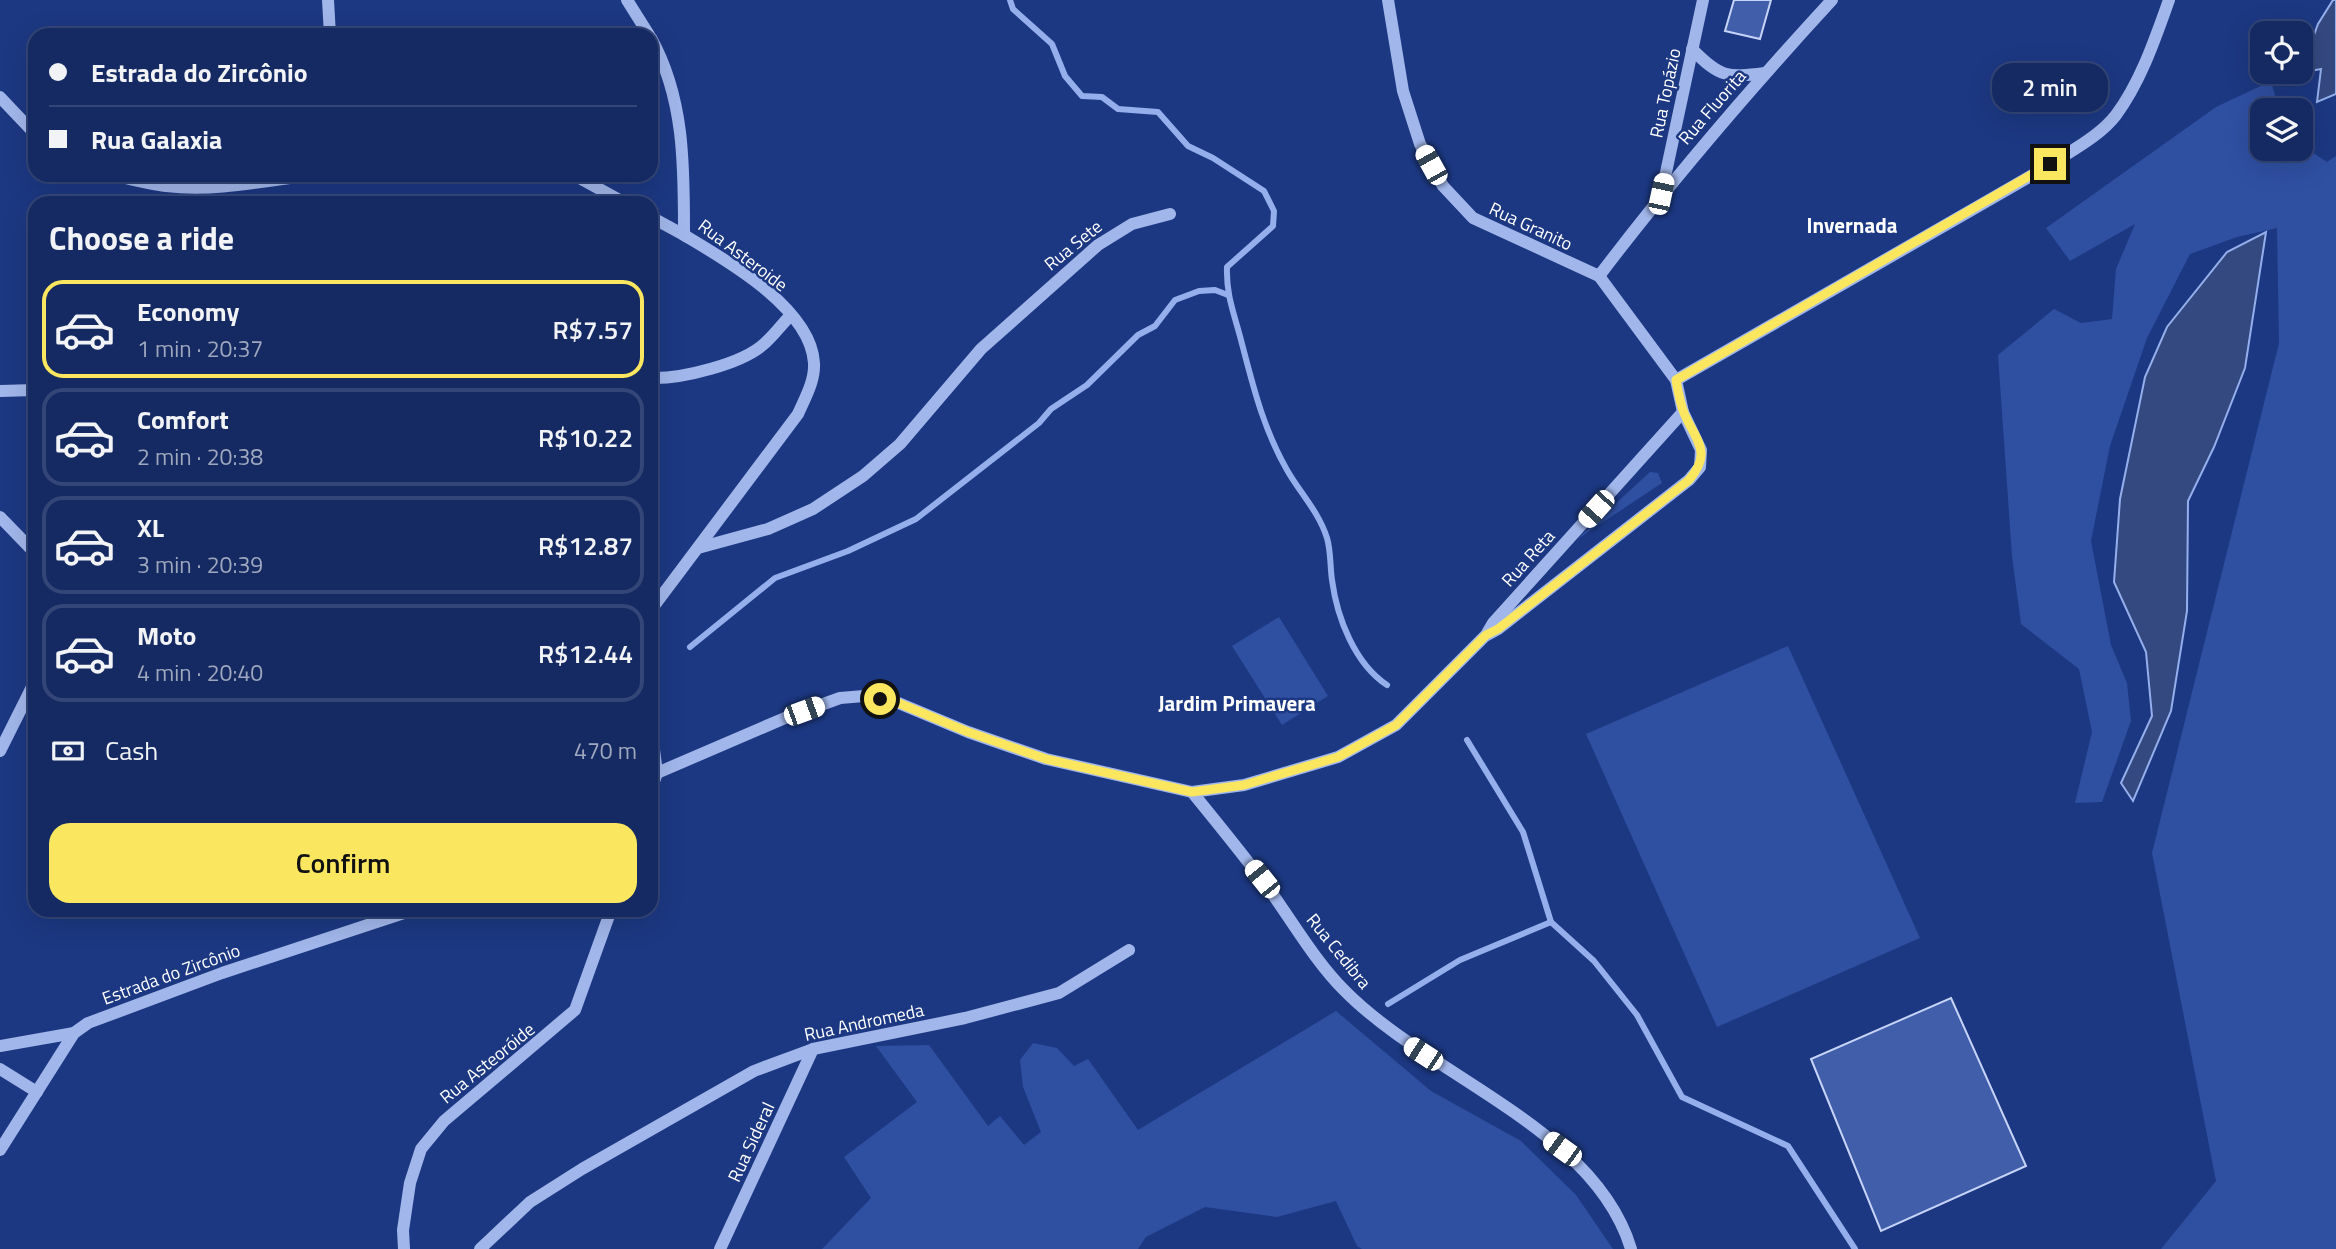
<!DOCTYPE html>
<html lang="en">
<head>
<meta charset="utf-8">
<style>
  body { margin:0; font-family:"Titillium Web",sans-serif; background:#1e3268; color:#f1f3f6; height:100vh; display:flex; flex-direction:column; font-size:26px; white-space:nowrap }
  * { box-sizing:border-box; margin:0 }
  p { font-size:23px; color:#9da7be }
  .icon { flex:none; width:38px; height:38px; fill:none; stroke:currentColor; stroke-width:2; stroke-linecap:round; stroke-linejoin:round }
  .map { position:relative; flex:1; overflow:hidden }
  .side { position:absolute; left:28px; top:196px; width:630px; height:721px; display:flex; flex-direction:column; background:#152a62; border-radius:21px; box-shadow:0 7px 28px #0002,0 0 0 2px #344677 }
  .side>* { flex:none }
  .top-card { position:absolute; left:28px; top:28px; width:630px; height:154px; border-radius:21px; box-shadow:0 7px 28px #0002,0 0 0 2px #344677; display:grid; align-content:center; height:154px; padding:0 21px; background:#152a62 }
  .fabs { position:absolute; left:2250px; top:21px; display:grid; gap:14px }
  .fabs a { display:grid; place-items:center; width:63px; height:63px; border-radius:14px; background:#152a62; box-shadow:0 7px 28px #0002,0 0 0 2px #344677; font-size:35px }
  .end { position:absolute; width:32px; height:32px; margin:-16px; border:9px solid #fbe75f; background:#111; box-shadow:0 0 0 4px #111 }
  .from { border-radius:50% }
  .bubble { position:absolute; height:49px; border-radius:21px; background:#152a62; box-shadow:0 7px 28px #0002,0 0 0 2px #344677; font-size:23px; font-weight:600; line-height:49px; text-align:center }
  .car { position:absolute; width:21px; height:42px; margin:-21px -10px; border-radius:9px; box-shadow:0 0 5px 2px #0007; background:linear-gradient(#fff 24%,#345 0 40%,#fff 0 76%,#345 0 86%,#fff 0) }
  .top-card b { display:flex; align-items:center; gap:24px; height:66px; font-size:26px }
  .top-card b+b { border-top:2px solid #344677 }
  .top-card i { width:18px; height:18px; background:#f1f3f6 }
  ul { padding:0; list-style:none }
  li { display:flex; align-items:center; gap:21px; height:98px; margin:0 14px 10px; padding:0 7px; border:4px solid #344677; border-radius:21px }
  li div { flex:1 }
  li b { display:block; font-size:26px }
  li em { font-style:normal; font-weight:600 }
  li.current { border-color:#fbe75f }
  li>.icon { width:63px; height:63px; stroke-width:1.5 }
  h2 { padding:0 21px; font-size:32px; line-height:84px }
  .pay { display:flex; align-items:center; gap:18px; height:77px; padding:0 21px; font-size:26px }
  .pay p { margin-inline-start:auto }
  .primary-button { display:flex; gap:14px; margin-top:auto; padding:14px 21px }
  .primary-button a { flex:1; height:80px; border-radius:21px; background:#fbe75f; color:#111; font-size:28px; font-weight:600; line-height:80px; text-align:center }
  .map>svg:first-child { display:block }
  .green { fill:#2f4fa1 }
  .water { fill:#354981; stroke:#94afec; stroke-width:2 }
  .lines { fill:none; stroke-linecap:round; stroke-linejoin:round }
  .stream { stroke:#94afec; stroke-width:6 }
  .building { fill:#405eaa; stroke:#c6d4f8; stroke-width:2 }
  .minor { stroke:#a1b6ea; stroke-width:12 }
  .route { stroke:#fbe75f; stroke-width:9 }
  .labels { text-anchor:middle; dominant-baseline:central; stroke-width:5; stroke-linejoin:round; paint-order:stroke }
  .street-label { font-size:18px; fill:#fff; stroke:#1c3882 }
  .quarter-label { font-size:21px; font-weight:bold; fill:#fff; stroke:#1c3882 }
</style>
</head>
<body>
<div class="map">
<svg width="2336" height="1249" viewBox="0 0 2336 1249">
  <rect width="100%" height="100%" fill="#1c3882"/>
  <g class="green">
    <path d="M 2271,81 L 2279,110 L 2263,110 L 2263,149 L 2301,149 L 2301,145 L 2327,162 L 2336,156 L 2336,1249 L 2161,1249 L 2216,1181 L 2152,853 L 2279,343 L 2277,228 L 2237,237 L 2190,254 L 2147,338 L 2110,446 L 2091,541 L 2111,645 L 2127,683 L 2131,721 L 2102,802 L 2075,803 L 2092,732 L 2079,669 L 2021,624 L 2012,556 L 1998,355 L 2054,309 L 2081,323 L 2112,319 L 2116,269 L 2135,224 L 2070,261 L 2046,228 L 2216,107 Z"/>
    <path d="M 1650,472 L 1658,473 L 1662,483 L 1576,540 Z"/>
    <path d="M 1279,617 L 1328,696 L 1282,725 L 1232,646 Z"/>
    <path d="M 1788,646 L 1920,938 L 1717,1027 L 1586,734 Z"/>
    <path d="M 1336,1011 L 1431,1091 L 1521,1141 L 1576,1195 L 1613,1249 L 1362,1249 L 1357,1246 L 1336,1201 L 1277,1217 L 1205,1207 L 1146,1237 L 1138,1249 L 822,1249 L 871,1198 L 844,1157 L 917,1102 L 876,1046 L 929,1045 L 988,1126 L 1000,1116 L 1024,1145 L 1041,1132 L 1023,1087 L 1020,1060 L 1033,1043 L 1057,1048 L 1074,1066 L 1088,1059 L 1138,1130 Z"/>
  </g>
  <g class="water">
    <path d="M 2333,0 L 2336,0 L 2336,94 L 2317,102 L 2321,69 L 2300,73 L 2318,24 Z"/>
    <path d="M 2266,232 L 2245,368 L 2214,447 L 2188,501 L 2187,611 L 2171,711 L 2133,801 L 2121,783 L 2152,716 L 2146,652 L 2114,582 L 2120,499 L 2145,377 L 2167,327 L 2227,252 Z"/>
  </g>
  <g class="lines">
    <g class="stream">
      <path d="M 1010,0 L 1013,9 L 1052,44 L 1065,76 L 1082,96 L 1102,97 L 1118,109 L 1158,112 L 1188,146 L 1213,158 L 1264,191 L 1274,211 L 1273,226 L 1227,267 C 1226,295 1234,313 1241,340 C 1253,386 1263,428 1287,470 C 1300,493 1319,512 1327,538 C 1331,551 1330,567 1332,580 C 1337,618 1355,664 1387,685"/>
      <path d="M 690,647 L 775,578 L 848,551 L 916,519 L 1039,423 L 1051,409 L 1087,385 L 1138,335 L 1155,326 L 1175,300 L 1199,291 L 1215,290 L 1228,295"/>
      <path d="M 1467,740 L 1523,832 L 1551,922 L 1594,961 L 1637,1015 L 1682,1097 L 1788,1146 L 1855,1249"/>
      <path d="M 1388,1004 L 1460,960 L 1551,922"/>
    </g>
  </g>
  <g class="building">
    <path d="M 1734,0 L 1771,0 L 1760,39 L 1725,31 Z"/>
    <path d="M 1951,998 L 2026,1166 L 1881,1231 L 1811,1059 Z"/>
  </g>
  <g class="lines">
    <g class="minor">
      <path d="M 328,0 L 330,35"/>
      <path d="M 627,0 L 649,35"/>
      <path d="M 1388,0 L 1403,91 L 1420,144 L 1443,186 L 1473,218 L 1599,276 L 1676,380 L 1683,412 L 1701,450 L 1700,467 L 1689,480 L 1498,629 L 1487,635"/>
      <path d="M 651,38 C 685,99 684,168 684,235 C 726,260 811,308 814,363 C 815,381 805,398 798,414 L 651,610"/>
      <path d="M 1692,49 C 1719,77 1727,78 1765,73"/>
      <path d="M 0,97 L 35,134"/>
      <path d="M 113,175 C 130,179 148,184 166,186 C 214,192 264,181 311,175"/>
      <path d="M 574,175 L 625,203"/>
      <path d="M 1662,191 L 1703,0"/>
      <path d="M 651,217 L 684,235"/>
      <path d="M 1599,276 C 1672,180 1750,89 1832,0"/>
      <path d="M 651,378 C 681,379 743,364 765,343 C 774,335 782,324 791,315"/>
      <path d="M 1676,380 L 2050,165 C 2072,150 2100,136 2116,115 C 2141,81 2155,39 2169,0"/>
      <path d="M 0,391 L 35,390"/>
      <path d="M 0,517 L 35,553"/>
      <path d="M 698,548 L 768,529 L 813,509 L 863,476 L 900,444 L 981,349 L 1098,245 L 1132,224 L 1170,214"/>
      <path d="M 651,726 L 657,773 L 651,790"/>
      <path d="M 0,751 L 35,681"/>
      <path d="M 657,773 L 785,718 L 840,698 L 864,696 L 896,702 L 968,732 L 1046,759 L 1192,792 L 1244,785 L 1338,757 L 1396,725 L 1486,635 L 1493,623 L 1683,412"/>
      <path d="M 1192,792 C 1219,825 1246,858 1271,892 C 1294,924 1316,962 1344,990 C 1428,1076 1595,1128 1631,1249"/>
      <path d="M 0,1046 L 74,1033"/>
      <path d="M 0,1069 L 37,1092"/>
      <path d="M 0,1150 L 74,1033 L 88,1023 L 222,973 L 413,910"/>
      <path d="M 404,1249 L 403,1230 L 410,1183 L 421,1149 L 444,1121 L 575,1010 L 611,910"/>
      <path d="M 480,1249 L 530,1202 L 582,1169 L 754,1071 L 813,1049 L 965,1018 L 1059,993 L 1129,950"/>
      <path d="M 720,1249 L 813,1049"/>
    </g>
  </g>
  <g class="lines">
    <path class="route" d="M 880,699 L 896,702 L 968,732 L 1046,759 L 1192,792 L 1244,785 L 1338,757 L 1396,725 L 1486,635 L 1498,629 L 1689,480 C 1713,452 1696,441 1684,413 C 1680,403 1678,391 1676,380 L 2050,164"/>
  </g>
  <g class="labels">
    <g class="street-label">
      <text transform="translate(1665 93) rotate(-78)">Rua Topázio</text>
      <text transform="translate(1712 107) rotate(-49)">Rua Fluorita</text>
      <text transform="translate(1531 226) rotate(25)">Rua Granito</text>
      <text transform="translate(1073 245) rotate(-39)">Rua Sete</text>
      <text transform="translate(743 255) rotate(37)">Rua Asteroide</text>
      <text transform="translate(1528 558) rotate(-48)">Rua Reta</text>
      <text transform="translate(1339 951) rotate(51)">Rua Cedibra</text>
      <text transform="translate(171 974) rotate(-20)">Estrada do Zircônio</text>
      <text transform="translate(864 1022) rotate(-12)">Rua Andromeda</text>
      <text transform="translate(487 1063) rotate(-39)">Rua Asteoróide</text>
      <text transform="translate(751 1142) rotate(-65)">Rua Sideral</text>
    </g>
    <g class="quarter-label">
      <text x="1852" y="225">Invernada</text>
      <text x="1237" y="703">Jardim Primavera</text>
    </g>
  </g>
</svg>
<div class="fabs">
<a><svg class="icon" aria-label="locate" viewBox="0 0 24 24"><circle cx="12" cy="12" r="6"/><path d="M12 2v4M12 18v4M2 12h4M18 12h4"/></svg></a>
<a><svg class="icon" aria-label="layers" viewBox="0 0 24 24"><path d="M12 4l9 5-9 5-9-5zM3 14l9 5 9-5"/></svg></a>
</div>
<i class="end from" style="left:880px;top:699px"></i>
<i class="end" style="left:2050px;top:164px"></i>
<div class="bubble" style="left:1992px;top:63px;width:116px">2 min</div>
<i class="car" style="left:1431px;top:165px;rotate:331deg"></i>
<i class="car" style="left:1661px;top:194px;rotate:12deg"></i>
<i class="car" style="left:1596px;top:509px;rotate:222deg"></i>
<i class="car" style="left:804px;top:711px;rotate:70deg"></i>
<i class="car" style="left:1262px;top:879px;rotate:321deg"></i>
<i class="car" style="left:1423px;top:1054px;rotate:303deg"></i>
<i class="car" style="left:1562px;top:1149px;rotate:306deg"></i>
<div class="top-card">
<b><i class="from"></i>Estrada do Zircônio</b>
<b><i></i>Rua Galaxia</b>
</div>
<section class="side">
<h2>Choose a ride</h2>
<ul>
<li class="current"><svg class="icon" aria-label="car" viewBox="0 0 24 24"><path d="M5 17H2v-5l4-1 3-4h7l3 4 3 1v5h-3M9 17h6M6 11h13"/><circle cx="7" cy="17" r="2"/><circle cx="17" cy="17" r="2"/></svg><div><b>Economy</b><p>1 min · 20:37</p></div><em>R$7.57</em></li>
<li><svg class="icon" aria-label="car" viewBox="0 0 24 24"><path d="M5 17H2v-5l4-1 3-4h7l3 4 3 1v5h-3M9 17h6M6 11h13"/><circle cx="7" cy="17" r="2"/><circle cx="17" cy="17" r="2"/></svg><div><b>Comfort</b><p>2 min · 20:38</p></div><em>R$10.22</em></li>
<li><svg class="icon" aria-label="car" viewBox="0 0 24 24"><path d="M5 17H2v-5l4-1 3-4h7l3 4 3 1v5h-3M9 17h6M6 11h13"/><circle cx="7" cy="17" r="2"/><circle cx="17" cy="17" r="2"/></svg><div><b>XL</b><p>3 min · 20:39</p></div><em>R$12.87</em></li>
<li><svg class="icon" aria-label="car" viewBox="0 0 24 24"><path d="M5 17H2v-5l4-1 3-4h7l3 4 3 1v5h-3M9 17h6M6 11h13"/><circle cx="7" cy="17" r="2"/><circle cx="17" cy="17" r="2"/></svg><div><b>Moto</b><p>4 min · 20:40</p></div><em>R$12.44</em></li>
</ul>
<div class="pay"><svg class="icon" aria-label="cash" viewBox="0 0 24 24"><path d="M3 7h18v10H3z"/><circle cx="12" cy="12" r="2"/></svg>Cash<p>470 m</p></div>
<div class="primary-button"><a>Confirm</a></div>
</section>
</div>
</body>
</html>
